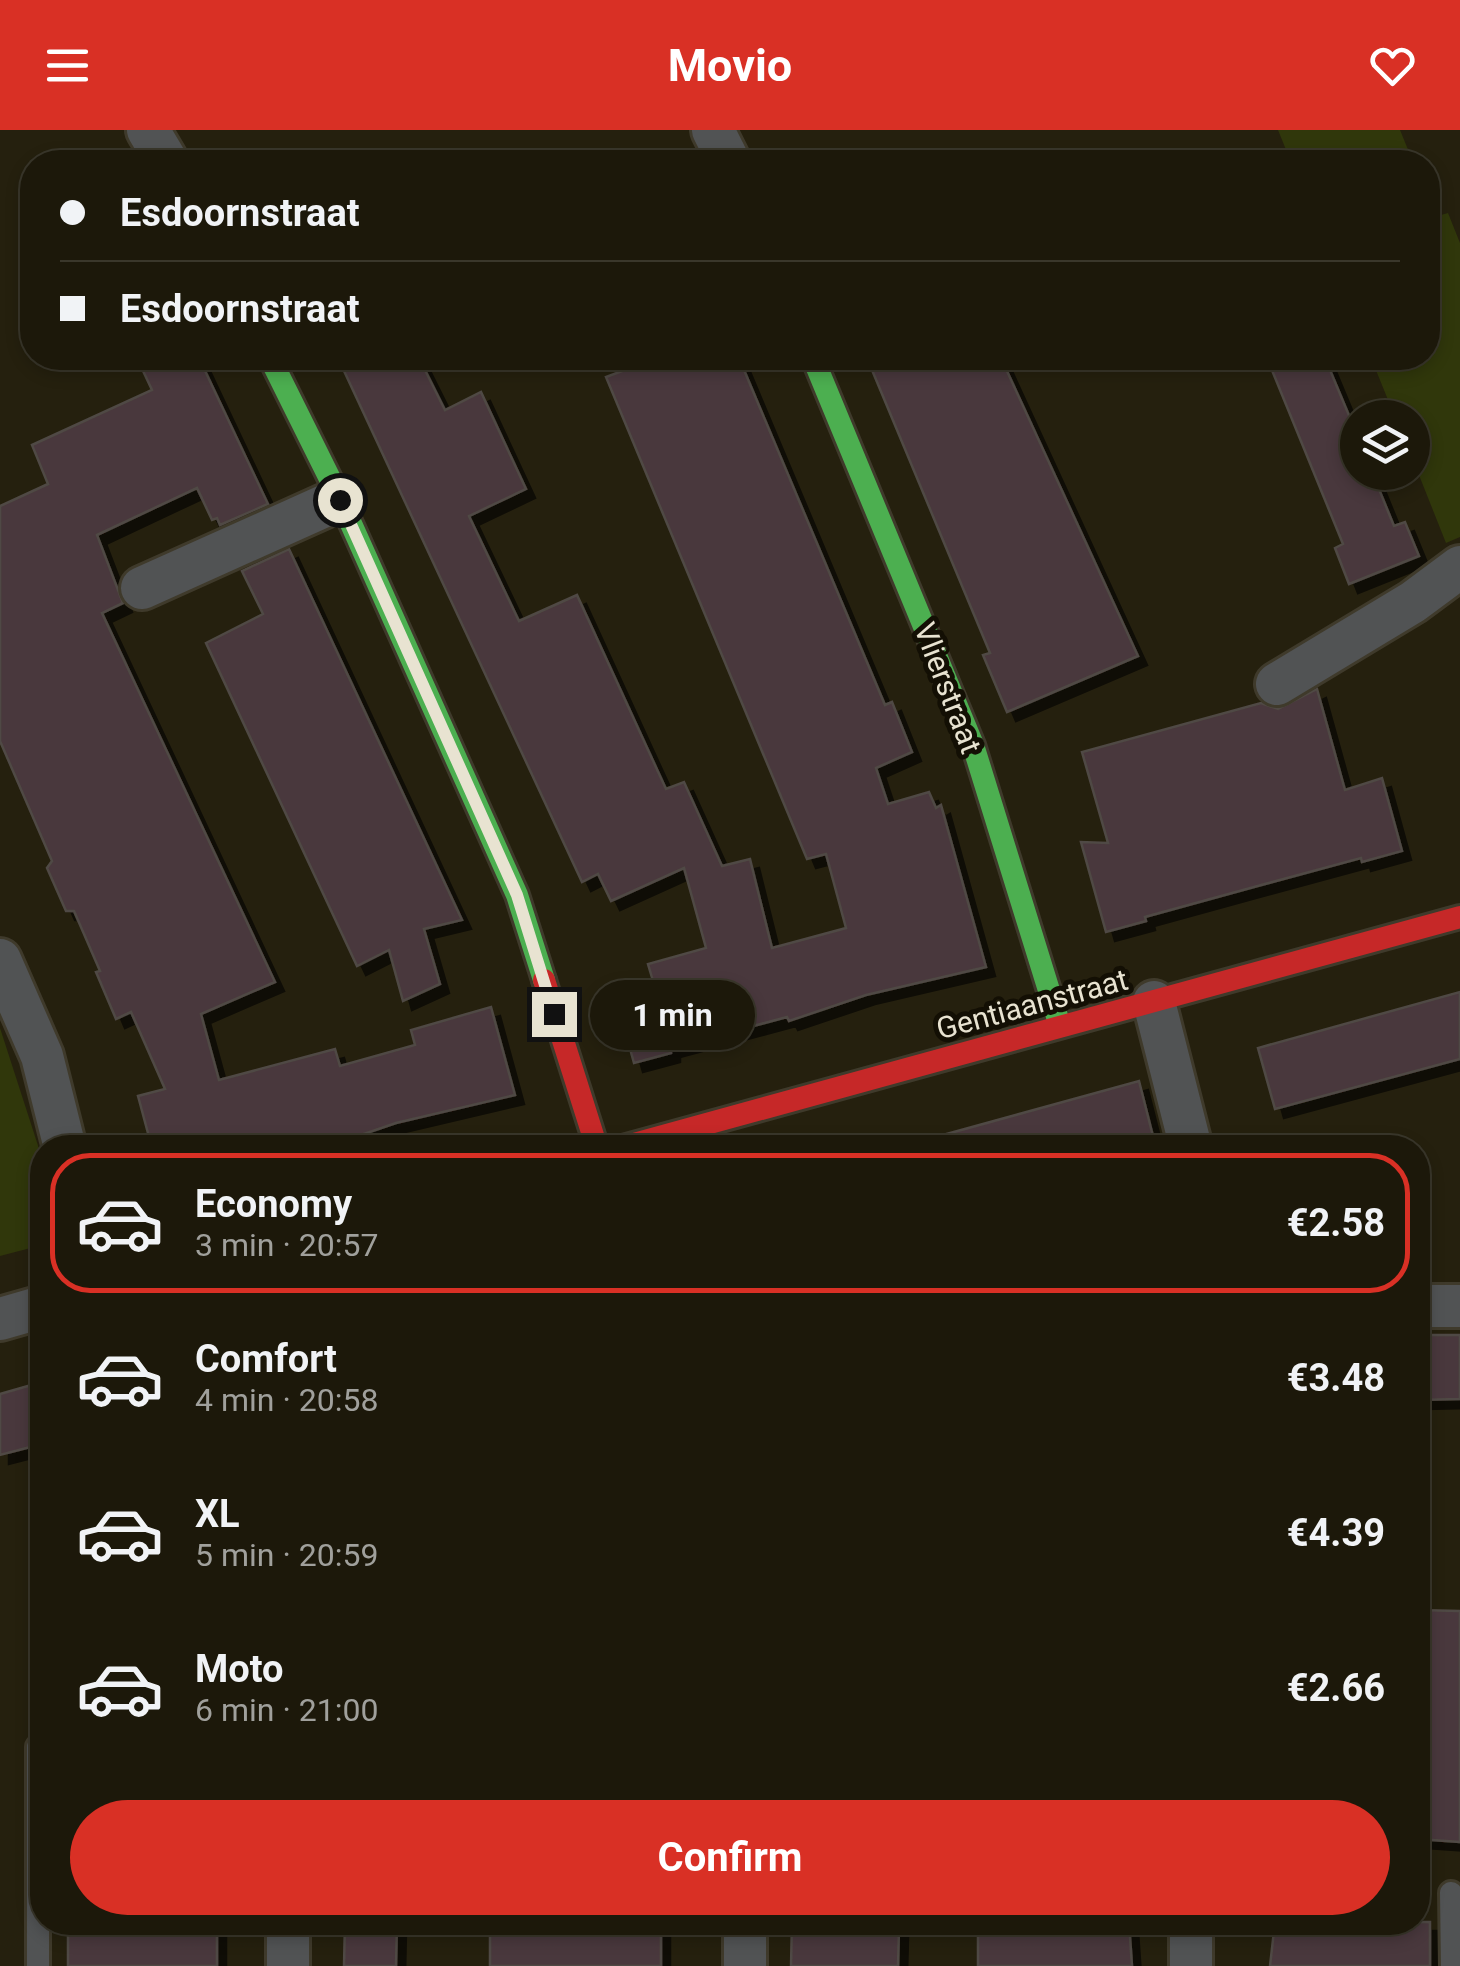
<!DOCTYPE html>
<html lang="en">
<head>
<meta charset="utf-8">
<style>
  body { margin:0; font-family:Roboto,sans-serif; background:#252113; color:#f1f3f6; height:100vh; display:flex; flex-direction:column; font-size:38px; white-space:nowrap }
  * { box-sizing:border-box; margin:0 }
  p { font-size:32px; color:#a0a09c }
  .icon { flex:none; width:55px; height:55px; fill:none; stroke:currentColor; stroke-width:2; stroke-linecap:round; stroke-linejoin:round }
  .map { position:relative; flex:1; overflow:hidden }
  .details { position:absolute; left:30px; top:1005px; width:1400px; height:800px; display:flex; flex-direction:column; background:#1c180a; border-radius:40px; box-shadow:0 5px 15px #0003,0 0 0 2px #3a372b }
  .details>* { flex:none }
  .hud { position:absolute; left:20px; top:20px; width:1420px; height:220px; border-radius:40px; box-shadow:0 5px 15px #0003,0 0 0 2px #3a372b; display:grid; align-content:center; height:220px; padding:0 40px; background:#1c180a }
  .tools { position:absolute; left:1340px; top:270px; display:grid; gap:20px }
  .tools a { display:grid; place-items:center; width:90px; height:90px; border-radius:50%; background:#1c180a; box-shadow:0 5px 15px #0003,0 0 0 2px #3a372b; font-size:50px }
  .end { position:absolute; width:45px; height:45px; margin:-22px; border:12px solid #e8e3d1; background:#111; box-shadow:0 0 0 5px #111 }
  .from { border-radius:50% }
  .bubble { position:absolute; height:70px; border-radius:35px; background:#1c180a; box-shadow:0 5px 15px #0003,0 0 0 2px #3a372b; font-size:32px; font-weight:700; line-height:70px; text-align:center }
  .hud b { display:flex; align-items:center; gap:35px; height:95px; font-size:38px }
  .hud b+b { border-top:2px solid #3a372b }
  .hud i { width:25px; height:25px; background:#f1f3f6 }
  ul { padding:18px 0 0; list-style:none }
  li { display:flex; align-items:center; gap:30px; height:140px; margin:0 20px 15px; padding:0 20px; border:5px solid transparent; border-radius:40px }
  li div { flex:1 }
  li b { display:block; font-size:38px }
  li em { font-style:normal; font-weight:700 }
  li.current { border-color:#d93025 }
  li>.icon { width:90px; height:90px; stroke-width:1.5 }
  .action { display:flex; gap:20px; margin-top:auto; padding:20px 40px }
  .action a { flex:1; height:115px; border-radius:60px; background:#d93025; color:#fff; font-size:40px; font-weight:700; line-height:115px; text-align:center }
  header { display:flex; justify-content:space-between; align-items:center; height:130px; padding:0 40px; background:#d93025; color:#fff; font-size:45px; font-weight:700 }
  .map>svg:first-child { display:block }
  .green { fill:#30370b }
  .building { fill:#49393c; stroke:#504944; stroke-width:2.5; filter:url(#shadow) }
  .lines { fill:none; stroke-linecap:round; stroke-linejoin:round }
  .lane-casing { stroke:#3f3a2b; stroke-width:28 }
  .street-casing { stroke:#3f3a2b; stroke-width:48 }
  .fast-casing { stroke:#3f3a2b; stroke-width:28 }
  .jam-casing { stroke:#3f3a2b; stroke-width:28 }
  .lane { stroke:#515354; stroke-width:22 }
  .street { stroke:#515354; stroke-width:42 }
  .fast { stroke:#4caf50; stroke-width:22 }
  .jam { stroke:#c62828; stroke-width:22 }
  .route { stroke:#e8e3d1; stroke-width:12 }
  .labels { text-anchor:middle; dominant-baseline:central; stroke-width:10; stroke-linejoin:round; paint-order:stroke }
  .street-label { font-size:30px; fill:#e8e3d1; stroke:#130f04 }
</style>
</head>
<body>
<header><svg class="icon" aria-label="menu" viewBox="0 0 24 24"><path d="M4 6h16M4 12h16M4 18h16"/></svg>Movio<svg class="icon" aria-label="heart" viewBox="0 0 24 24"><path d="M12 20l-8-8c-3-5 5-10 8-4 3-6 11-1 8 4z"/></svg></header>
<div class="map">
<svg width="1460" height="1836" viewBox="0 0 1460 1836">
  <defs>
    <filter id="shadow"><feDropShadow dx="9" dy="9" stdDeviation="0" flood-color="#0009"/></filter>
  </defs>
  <rect width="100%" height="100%" fill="#25200e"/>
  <g class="green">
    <path d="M 1278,0 L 1400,0 L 1413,32 L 1291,32 Z"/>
    <path d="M 1428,51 L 1441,85 L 1448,83 L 1460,113 L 1460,407 L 1446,413 L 1413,330 L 1412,288 L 1395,287 L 1371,228 L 1428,228 Z"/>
    <path d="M 0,898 L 42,1028 L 42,1115 L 0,1126 Z"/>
  </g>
  <g class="building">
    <path d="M 137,228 L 199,228 L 268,374 L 220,395 L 217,388 L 212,390 L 197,358 L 97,405 L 123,473 L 102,483 L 275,852 L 201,884 L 219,950 L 335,919 L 340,936 L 415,915 L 411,900 L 491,877 L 515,965 L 396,993 L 323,1018 L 152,1018 L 138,966 L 165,959 L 131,882 L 116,889 L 96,842 L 100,841 L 74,781 L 66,781 L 47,738 L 52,731 L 0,611 L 0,376 L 48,354 L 32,315 L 152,260 Z"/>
    <path d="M 338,228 L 419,228 L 445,280 L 481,262 L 526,359 L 469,386 L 519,491 L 577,465 L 666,659 L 684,652 L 722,736 L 750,729 L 772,818 L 846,798 L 826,724 L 807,729 L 606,247 L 657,228 L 739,228 L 885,575 L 892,572 L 912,622 L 876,638 L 888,674 L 929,662 L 936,678 L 941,675 L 986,837 L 866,865 L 789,891 L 787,887 L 671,918 L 671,923 L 634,933 L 614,861 L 653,851 L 648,834 L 706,818 L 684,738 L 611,771 L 598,744 L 582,752 Z"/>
    <path d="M 867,228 L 1001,228 L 1138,526 L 1007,582 L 983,525 L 990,523 Z"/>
    <path d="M 1267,228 L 1325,228 L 1358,307 L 1358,342 L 1372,342 L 1394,396 L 1405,392 L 1419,426 L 1349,454 L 1335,418 L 1343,414 Z"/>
    <path d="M 289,419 L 462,790 L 424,799 L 440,854 L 403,871 L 389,820 L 357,836 L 206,513 L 263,484 L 242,441 Z"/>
    <path d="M 1317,559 L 1345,660 L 1382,648 L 1402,721 L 1362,732 L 1361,728 L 1254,757 L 1145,787 L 1146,791 L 1106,802 L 1081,712 L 1108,713 L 1082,622 L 1261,573 L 1278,579 Z"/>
    <path d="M 1460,862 L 1460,929 L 1275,979 L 1258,918 Z"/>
    <path d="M 1139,951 L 1156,1018 L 944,1018 L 943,1005 Z"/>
    <path d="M 1418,1205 L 1460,1205 L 1460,1269 L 1418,1270 Z"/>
    <path d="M 42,1252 L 42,1314 L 0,1325 L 0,1264 Z"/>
    <path d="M 1418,1480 L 1460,1481 L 1460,1712 L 1418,1709 Z"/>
    <rect x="68" y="1792" width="149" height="44"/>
    <path d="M 345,1792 L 397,1792 L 396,1836 L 344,1836 Z"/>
    <rect x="490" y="1792" width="171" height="44"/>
    <path d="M 792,1792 L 848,1792 L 848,1798 L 899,1799 L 898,1836 L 791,1836 Z"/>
    <path d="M 1049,1792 L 1129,1792 L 1132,1836 L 978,1836 L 978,1797 L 1049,1795 Z"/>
    <path d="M 1275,1792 L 1430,1792 L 1430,1836 L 1270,1836 Z"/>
  </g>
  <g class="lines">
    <defs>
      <g id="lane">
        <path d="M 38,1617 L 38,1836"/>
        <path d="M 1451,1763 L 1452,1836"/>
      </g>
      <g id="street">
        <path d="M 148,0 L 167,32"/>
        <path d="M 713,0 L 729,32"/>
        <path d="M 142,458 L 340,369"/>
        <path d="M 1277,554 L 1413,472 L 1460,437"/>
        <path d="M 0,830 L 42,926 L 65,1018"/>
        <path d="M 1154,872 L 1191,1018"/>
        <path d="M 1418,1176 L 1460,1176"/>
        <path d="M 0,1189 L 42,1177"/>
        <path d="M 288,1836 L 288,1792"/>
        <path d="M 745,1836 L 745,1792"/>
        <path d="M 1191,1836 L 1191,1792"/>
      </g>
      <g id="fast">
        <path d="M 270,228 L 340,369 L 517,765 L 544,850"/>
        <path d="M 813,228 L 973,615 L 1060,896"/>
      </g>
      <g id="jam">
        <path d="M 544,850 L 597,1018"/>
        <path d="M 619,1018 L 1460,787"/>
      </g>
    </defs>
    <use href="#lane" class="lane-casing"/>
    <use href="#street" class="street-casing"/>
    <use href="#fast" class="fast-casing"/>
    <use href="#jam" class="jam-casing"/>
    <use href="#lane" class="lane"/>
    <use href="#street" class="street"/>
    <use href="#fast" class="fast"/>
    <use href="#jam" class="jam"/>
  </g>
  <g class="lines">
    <path class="route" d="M 340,370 L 517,765 L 554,884"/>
  </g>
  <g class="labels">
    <g class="street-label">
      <text transform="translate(948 558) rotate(69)">Vlierstraat</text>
      <text transform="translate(1032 874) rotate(-15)">Gentiaanstraat</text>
    </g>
  </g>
</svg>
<div class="tools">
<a><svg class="icon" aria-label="layers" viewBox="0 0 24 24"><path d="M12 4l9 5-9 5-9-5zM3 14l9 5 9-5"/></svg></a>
</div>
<i class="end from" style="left:340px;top:370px"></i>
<i class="end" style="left:554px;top:884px"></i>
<div class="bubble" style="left:590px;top:850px;width:165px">1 min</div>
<div class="hud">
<b><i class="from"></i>Esdoornstraat</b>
<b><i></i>Esdoornstraat</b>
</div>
<section class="details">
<ul>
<li class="current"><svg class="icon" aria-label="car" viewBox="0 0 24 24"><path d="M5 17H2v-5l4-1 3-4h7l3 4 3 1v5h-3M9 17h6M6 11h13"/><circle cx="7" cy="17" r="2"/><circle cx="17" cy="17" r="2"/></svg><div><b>Economy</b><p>3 min · 20:57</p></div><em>€2.58</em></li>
<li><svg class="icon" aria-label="car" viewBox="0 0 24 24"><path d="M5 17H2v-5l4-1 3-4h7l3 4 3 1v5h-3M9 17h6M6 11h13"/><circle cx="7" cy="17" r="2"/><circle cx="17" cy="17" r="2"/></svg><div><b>Comfort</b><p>4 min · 20:58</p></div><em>€3.48</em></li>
<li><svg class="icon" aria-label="car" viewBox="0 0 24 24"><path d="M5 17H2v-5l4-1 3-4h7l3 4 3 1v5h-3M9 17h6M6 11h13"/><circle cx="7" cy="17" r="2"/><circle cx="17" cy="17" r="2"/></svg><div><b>XL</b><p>5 min · 20:59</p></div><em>€4.39</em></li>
<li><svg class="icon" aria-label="car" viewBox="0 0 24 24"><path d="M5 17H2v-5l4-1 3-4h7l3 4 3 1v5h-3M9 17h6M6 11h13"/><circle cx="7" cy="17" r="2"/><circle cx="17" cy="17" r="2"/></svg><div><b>Moto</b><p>6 min · 21:00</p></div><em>€2.66</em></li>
</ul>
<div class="action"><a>Confirm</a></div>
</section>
</div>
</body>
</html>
